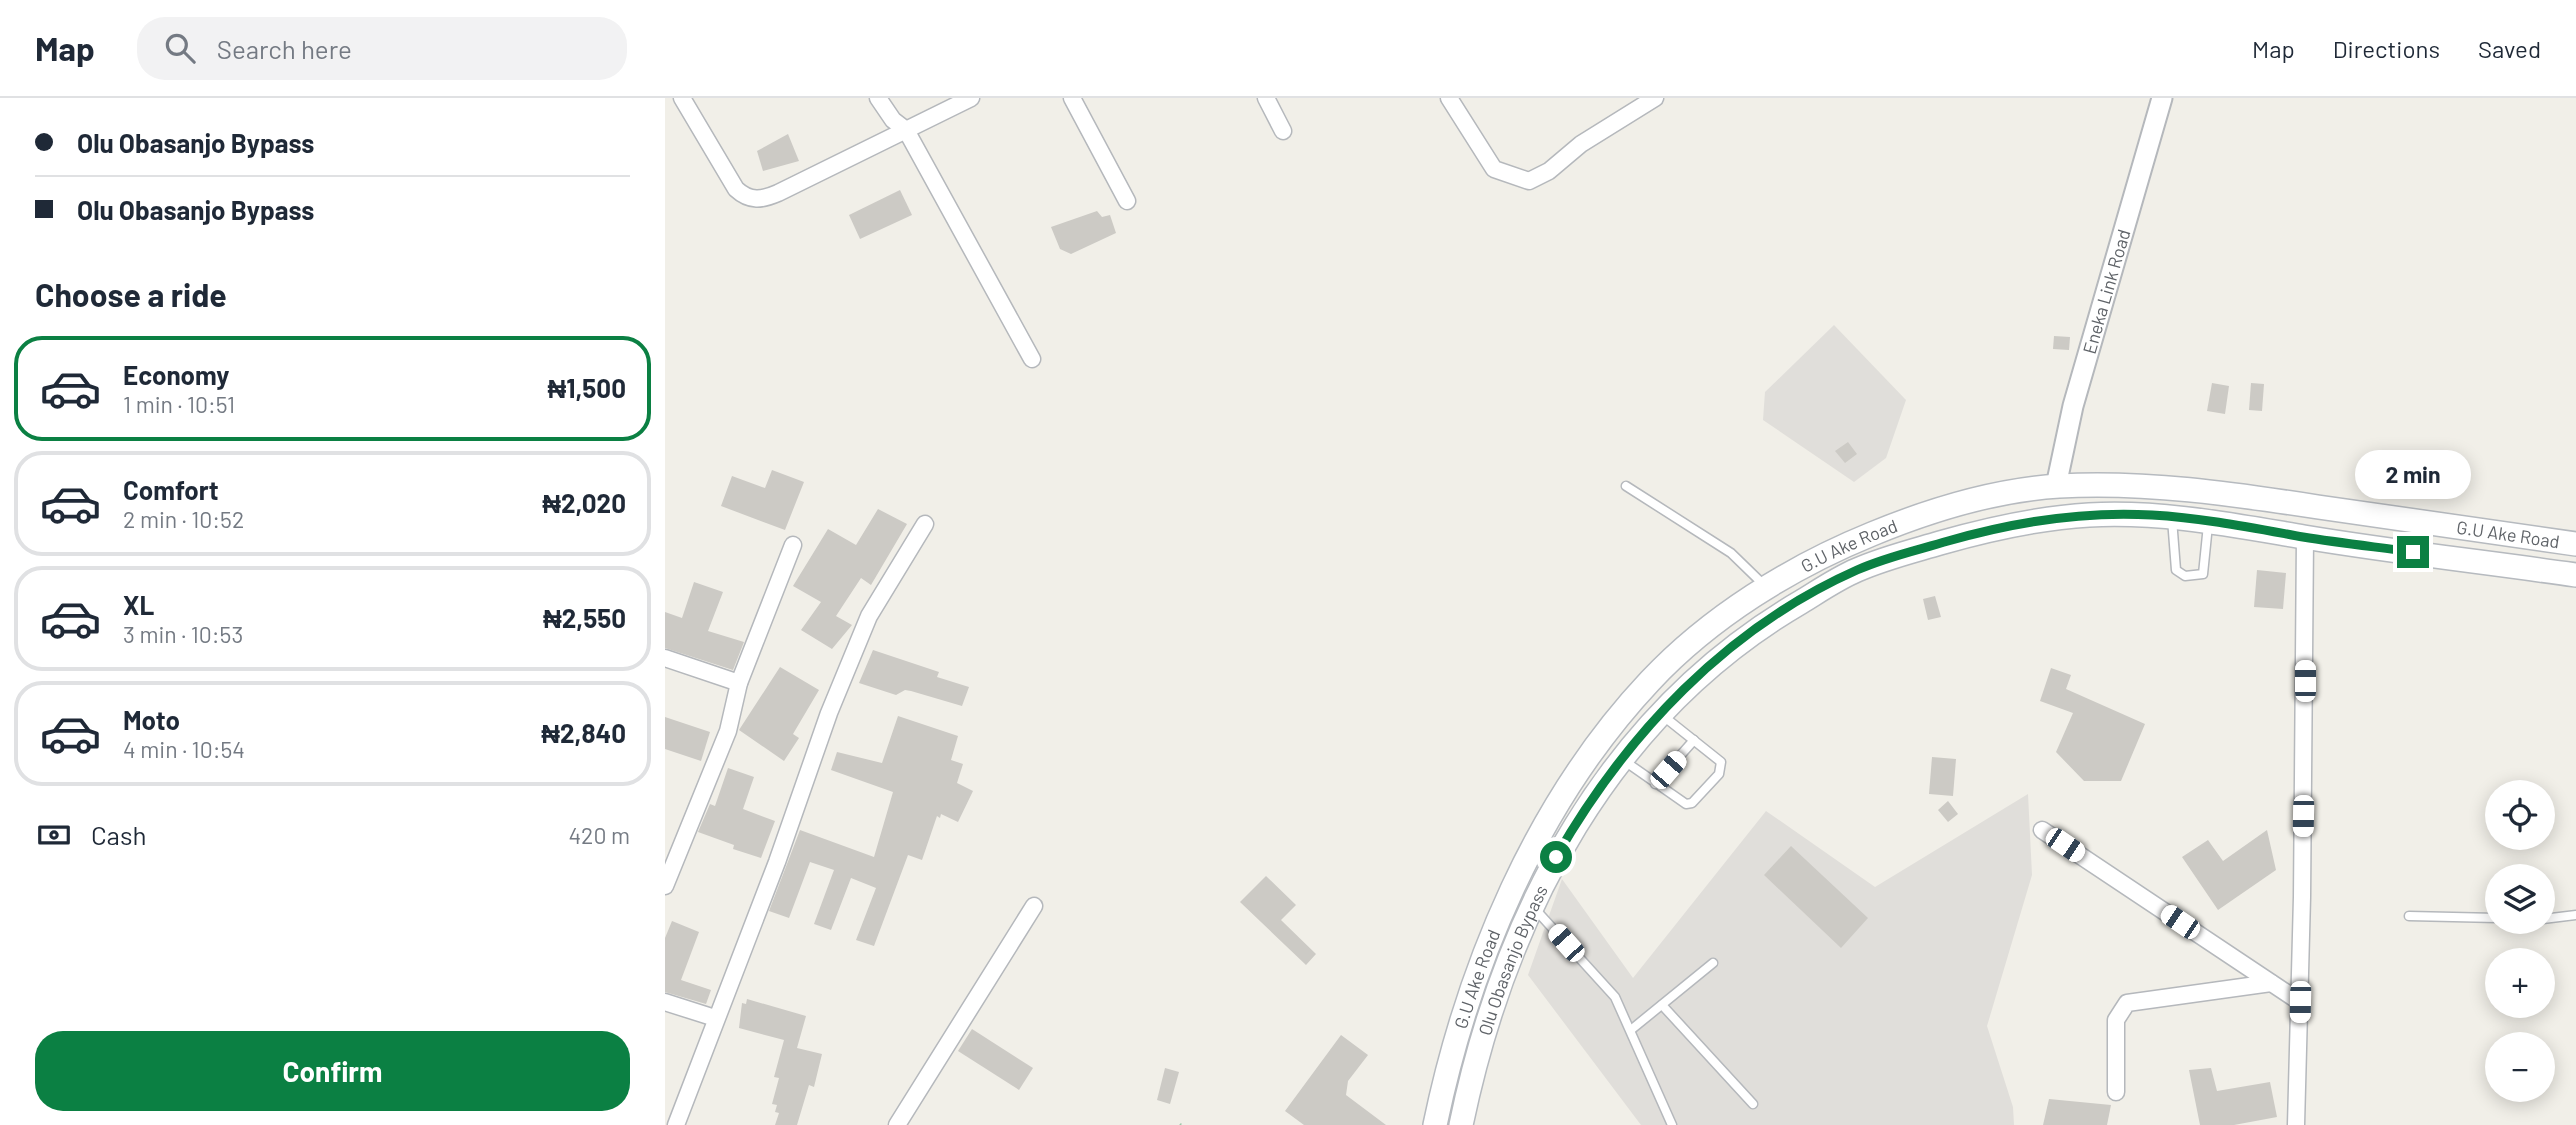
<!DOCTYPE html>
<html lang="en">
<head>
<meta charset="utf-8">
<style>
  body { margin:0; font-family:Barlow,sans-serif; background:#f2f2f3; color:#1f2937; height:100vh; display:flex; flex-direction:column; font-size:26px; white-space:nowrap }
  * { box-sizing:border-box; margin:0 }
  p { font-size:23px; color:#747a83 }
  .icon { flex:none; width:38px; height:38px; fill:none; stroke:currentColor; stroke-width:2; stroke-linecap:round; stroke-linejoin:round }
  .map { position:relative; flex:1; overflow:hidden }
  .sheet { display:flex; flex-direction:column; background:#fff; width:665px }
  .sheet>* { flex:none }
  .top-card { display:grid; align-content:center; height:154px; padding:0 35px; background:#fff }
  .controls { position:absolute; left:1820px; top:682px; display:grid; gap:14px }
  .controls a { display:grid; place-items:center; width:70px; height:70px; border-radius:50%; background:#fff; box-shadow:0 4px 18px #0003; font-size:35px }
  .end { position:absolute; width:32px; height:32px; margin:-16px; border:9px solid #0b8043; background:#fff; box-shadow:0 0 0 4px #fff }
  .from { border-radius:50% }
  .bubble { position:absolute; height:49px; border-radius:24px; background:#fff; box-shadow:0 4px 18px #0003; font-size:23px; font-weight:700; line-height:49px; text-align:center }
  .car { position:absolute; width:21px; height:42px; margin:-21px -10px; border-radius:9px; box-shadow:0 0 5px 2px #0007; background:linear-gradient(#fff 24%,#345 0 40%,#fff 0 76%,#345 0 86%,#fff 0) }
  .top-card b { display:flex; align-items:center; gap:24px; height:66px; font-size:26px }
  .top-card b+b { border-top:2px solid #e0e1e3 }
  .top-card i { width:18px; height:18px; background:#1f2937 }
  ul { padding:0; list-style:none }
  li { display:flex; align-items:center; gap:21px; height:105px; margin:0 14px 10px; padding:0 21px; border:4px solid #e0e1e3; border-radius:28px }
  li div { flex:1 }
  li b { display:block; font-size:26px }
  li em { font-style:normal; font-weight:700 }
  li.current { border-color:#0b8043 }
  li>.icon { width:63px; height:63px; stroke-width:1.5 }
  h2 { padding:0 35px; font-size:32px; line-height:84px }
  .pay { display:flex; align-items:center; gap:18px; height:77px; padding:0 35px; font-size:26px }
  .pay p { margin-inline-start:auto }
  .cta { display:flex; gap:14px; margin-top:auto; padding:14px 35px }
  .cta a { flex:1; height:80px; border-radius:28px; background:#0b8043; color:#fff; font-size:28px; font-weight:700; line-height:80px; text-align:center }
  header { display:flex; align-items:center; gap:42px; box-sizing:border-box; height:98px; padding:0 35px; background:#fff; border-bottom:2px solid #e0e1e3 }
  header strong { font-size:33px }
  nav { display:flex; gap:38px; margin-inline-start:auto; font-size:24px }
  .search { width:490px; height:63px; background:#f2f2f3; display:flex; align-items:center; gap:18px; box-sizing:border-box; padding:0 24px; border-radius:28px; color:#747a83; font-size:26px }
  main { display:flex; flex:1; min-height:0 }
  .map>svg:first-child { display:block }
  .industrial { fill:#e0deda }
  .building { fill:#cccac5 }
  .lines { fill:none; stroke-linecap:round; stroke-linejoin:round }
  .service-casing { stroke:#b5b8bc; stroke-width:11 }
  .minor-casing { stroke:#b5b8bc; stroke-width:19 }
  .tertiary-casing { stroke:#b5b8bc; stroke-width:23 }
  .secondary-casing { stroke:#b6babf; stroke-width:26 }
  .path { stroke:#9cc7a9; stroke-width:2.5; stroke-dasharray:7 3.5; stroke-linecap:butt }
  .service { stroke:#fff; stroke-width:8 }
  .minor { stroke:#fff; stroke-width:16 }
  .tertiary { stroke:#fff; stroke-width:19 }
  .secondary { stroke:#fff; stroke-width:23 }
  .route { stroke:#0b8043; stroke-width:9 }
  .labels { text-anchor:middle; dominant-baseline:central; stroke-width:5; stroke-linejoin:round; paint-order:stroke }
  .street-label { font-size:18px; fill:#5f6368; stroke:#fff }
</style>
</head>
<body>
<header>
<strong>Map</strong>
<div class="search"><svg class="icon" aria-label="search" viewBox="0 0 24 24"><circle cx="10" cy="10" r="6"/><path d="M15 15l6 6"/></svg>Search here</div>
<nav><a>Map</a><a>Directions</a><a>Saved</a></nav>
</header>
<main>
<section class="sheet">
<div class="top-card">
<b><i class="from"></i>Olu Obasanjo Bypass</b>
<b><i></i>Olu Obasanjo Bypass</b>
</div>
<h2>Choose a ride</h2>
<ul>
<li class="current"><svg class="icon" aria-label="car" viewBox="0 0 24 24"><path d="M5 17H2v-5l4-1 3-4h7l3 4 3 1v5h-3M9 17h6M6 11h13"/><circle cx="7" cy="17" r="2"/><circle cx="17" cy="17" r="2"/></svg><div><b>Economy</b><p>1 min · 10:51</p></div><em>₦1,500</em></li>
<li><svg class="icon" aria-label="car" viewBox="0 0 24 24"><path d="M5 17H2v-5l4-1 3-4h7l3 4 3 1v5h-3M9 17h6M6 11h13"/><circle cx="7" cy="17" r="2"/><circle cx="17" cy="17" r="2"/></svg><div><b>Comfort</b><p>2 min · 10:52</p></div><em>₦2,020</em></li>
<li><svg class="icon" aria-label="car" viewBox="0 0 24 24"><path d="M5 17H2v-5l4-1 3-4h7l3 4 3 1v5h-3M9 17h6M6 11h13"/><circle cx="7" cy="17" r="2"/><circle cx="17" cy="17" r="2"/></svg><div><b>XL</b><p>3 min · 10:53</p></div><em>₦2,550</em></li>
<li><svg class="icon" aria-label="car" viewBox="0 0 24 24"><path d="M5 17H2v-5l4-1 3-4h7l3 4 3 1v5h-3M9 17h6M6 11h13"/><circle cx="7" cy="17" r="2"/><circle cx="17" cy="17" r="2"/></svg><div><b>Moto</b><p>4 min · 10:54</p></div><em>₦2,840</em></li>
</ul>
<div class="pay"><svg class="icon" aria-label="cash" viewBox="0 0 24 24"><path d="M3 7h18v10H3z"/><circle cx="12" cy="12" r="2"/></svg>Cash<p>420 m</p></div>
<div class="cta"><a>Confirm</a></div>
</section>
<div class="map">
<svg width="1911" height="1027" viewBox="0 0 1911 1027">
  <rect width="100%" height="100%" fill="#f1efe8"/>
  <g class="industrial">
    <path d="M 1169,227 L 1241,302 L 1221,360 L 1189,384 L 1098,322 L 1100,294 Z"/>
    <path d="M 1363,696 L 1367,777 L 1322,928 L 1348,1009 L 1349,1027 L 976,1027 L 863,877 L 897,781 L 968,880 L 1101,713 L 1210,789 Z"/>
  </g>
  <g class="building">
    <path d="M 123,36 L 134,63 L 98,73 L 92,53 Z"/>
    <path d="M 235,92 L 247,117 L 195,141 L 184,117 Z"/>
    <path d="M 432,113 L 437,119 L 445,117 L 451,135 L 406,156 L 395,151 L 386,129 Z"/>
    <path d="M 1389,238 L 1405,239 L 1404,252 L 1388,251 Z"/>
    <path d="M 1547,285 L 1564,288 L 1560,316 L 1542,313 Z"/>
    <path d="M 1586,285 L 1599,286 L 1597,313 L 1584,312 Z"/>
    <path d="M 1183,344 L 1192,356 L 1180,365 L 1170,353 Z"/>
    <path d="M 107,372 L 139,384 L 120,432 L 56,408 L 67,378 L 100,390 Z"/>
    <path d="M 213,411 L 242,426 L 206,487 L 196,480 L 171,518 L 187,527 L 167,551 L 136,532 L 156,504 L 128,488 L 163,431 L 191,447 Z"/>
    <path d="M 1592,472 L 1621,475 L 1618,511 L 1589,509 Z"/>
    <path d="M 29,484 L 58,494 L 43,533 L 79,544 L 68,572 L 0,550 L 0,514 L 17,520 Z"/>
    <path d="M 1270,498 L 1276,519 L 1263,522 L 1258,501 Z"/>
    <path d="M 208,552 L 274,574 L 272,579 L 304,589 L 297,608 L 246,593 L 240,592 L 231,597 L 194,585 Z"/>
    <path d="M 115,569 L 154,592 L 128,636 L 134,640 L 119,663 L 74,632 Z"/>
    <path d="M 1386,570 L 1406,577 L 1401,591 L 1480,626 L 1456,683 L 1419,683 L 1391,654 L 1408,615 L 1375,603 Z"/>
    <path d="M 233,618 L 293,638 L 286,662 L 298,666 L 292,685 L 308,693 L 293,724 L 276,716 L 275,720 L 272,718 L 257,762 L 243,757 L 209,848 L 191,842 L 211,790 L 186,780 L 166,832 L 149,826 L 169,772 L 145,764 L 124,820 L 104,813 L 135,732 L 209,759 L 228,694 L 166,672 L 172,654 L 217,665 Z"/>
    <path d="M 0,619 L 45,634 L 36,663 L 0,651 Z"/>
    <path d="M 1267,659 L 1291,661 L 1288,698 L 1264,696 Z"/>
    <path d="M 63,670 L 89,679 L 78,711 L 110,723 L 96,760 L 68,751 L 69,747 L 33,734 L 45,706 L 50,708 Z"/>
    <path d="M 1283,703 L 1293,716 L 1283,724 L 1273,712 Z"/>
    <path d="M 1602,732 L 1611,772 L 1553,812 L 1517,759 L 1543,742 L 1558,763 Z"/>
    <path d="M 1126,748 L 1203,820 L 1176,850 L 1099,777 Z"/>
    <path d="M 601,778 L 631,807 L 616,822 L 651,856 L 641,867 L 575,804 Z"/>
    <path d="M 7,823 L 34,834 L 16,882 L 46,892 L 41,906 L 0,894 L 0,840 Z"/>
    <path d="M 82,901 L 141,918 L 132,950 L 157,956 L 149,989 L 144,987 L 132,1027 L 110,1027 L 114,1015 L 110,1014 L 112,1007 L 107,1006 L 114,980 L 109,979 L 119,942 L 74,930 L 77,905 L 81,906 Z"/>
    <path d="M 307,931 L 368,970 L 354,992 L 293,953 Z"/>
    <path d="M 676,937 L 703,957 L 683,983 L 681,997 L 721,1027 L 639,1027 L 620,1013 Z"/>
    <path d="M 500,970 L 514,974 L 505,1006 L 492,1002 Z"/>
    <path d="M 1546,970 L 1552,993 L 1605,984 L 1612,1019 L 1569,1027 L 1535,1027 L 1524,972 Z"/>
    <path d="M 1384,1001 L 1446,1007 L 1442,1027 L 1378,1027 Z"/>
  </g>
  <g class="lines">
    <defs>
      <g id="service">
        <path d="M 961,388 L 1066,455 L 1100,488"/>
        <path d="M 1507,421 L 1511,472 L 1520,478 L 1538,476 L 1543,427"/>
        <path d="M 958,662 L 1021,706 L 1027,705 L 1054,676 L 1056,664 L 997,617"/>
        <path d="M 990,686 L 1029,642"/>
        <path d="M 870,811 L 950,899 L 1007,1027"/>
        <path d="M 1744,818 L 1832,820"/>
        <path d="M 1878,821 L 1911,817"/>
        <path d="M 997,907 L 1088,1006"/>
        <path d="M 967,931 L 1048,865"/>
      </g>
      <g id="minor">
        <path d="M 17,0 L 71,91 C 85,104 97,102 113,95 L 306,0"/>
        <path d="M 213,0 L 228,22 L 241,32 L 367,261"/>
        <path d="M 407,0 L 462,103"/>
        <path d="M 601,0 L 618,33"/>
        <path d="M 784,0 L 829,71 L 864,83 L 884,73 L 916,46 L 990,0"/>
        <path d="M 0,560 L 74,585"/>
        <path d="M 1377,732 L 1635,904"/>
        <path d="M 0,788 L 63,633 L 74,585 L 128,447"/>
        <path d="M 0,904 L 50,920"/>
        <path d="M 1451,994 L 1451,922 L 1462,905 L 1606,885"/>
        <path d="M 11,1027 L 112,764 L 164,615 L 204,518 L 260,426"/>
        <path d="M 232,1027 L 369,808"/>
        <path d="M 1631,1027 L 1637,799 L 1640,439"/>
      </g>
      <g id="tertiary">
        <path id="s1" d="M 1391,388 L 1408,308 L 1497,0"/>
      </g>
      <g id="secondary">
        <path id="s2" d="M 770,1027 C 803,868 872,703 985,583 C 1045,519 1126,469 1207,436 C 1265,412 1330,392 1394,388 C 1480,383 1568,396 1653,409 C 1739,421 1825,433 1911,446"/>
        <path id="s3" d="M 796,1027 C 840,815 944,616 1136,504 C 1154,493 1173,480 1192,472 C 1219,460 1248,453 1275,445 C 1324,431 1373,420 1424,417 C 1497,413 1567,427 1639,439 C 1729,454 1820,464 1911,477"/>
      </g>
    </defs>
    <use href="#service" class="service-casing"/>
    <use href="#minor" class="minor-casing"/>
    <use href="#tertiary" class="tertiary-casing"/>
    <use href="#secondary" class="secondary-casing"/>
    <path class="path" d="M 515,1026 L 516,1027"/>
    <use href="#service" class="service"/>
    <use href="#minor" class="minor"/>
    <use href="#tertiary" class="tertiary"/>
    <use href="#secondary" class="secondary"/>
  </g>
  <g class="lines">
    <path class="route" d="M 891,759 C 961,637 1061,530 1192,472 C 1221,459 1253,452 1283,443 C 1349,424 1418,413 1487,417 C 1538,420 1588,430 1638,439 C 1675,445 1712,449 1748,454"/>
  </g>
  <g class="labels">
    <g class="street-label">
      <text stroke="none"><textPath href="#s1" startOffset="201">Eneka Link Road</textPath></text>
      <text stroke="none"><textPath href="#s2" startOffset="1414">G.U Ake Road</textPath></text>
      <text stroke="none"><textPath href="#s2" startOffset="742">G.U Ake Road</textPath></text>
      <text stroke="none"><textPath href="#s3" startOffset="173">Olu Obasanjo Bypass</textPath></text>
      <text stroke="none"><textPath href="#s2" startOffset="152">G.U Ake Road</textPath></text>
    </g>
  </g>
</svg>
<div class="controls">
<a><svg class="icon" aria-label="locate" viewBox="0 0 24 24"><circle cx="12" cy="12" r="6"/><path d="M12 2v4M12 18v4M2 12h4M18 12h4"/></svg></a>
<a><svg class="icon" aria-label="layers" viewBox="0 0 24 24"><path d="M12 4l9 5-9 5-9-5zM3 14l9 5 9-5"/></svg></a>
<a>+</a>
<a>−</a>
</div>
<i class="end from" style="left:891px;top:759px"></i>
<i class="end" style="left:1748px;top:454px"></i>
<div class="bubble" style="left:1690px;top:352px;width:116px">2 min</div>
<i class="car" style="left:1640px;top:583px;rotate:0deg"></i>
<i class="car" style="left:1003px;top:672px;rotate:41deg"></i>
<i class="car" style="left:1638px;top:718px;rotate:181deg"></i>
<i class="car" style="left:1400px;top:747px;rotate:124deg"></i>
<i class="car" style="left:1515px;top:824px;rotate:304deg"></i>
<i class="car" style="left:901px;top:845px;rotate:318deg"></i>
<i class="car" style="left:1635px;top:904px;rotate:181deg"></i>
</div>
</main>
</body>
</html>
